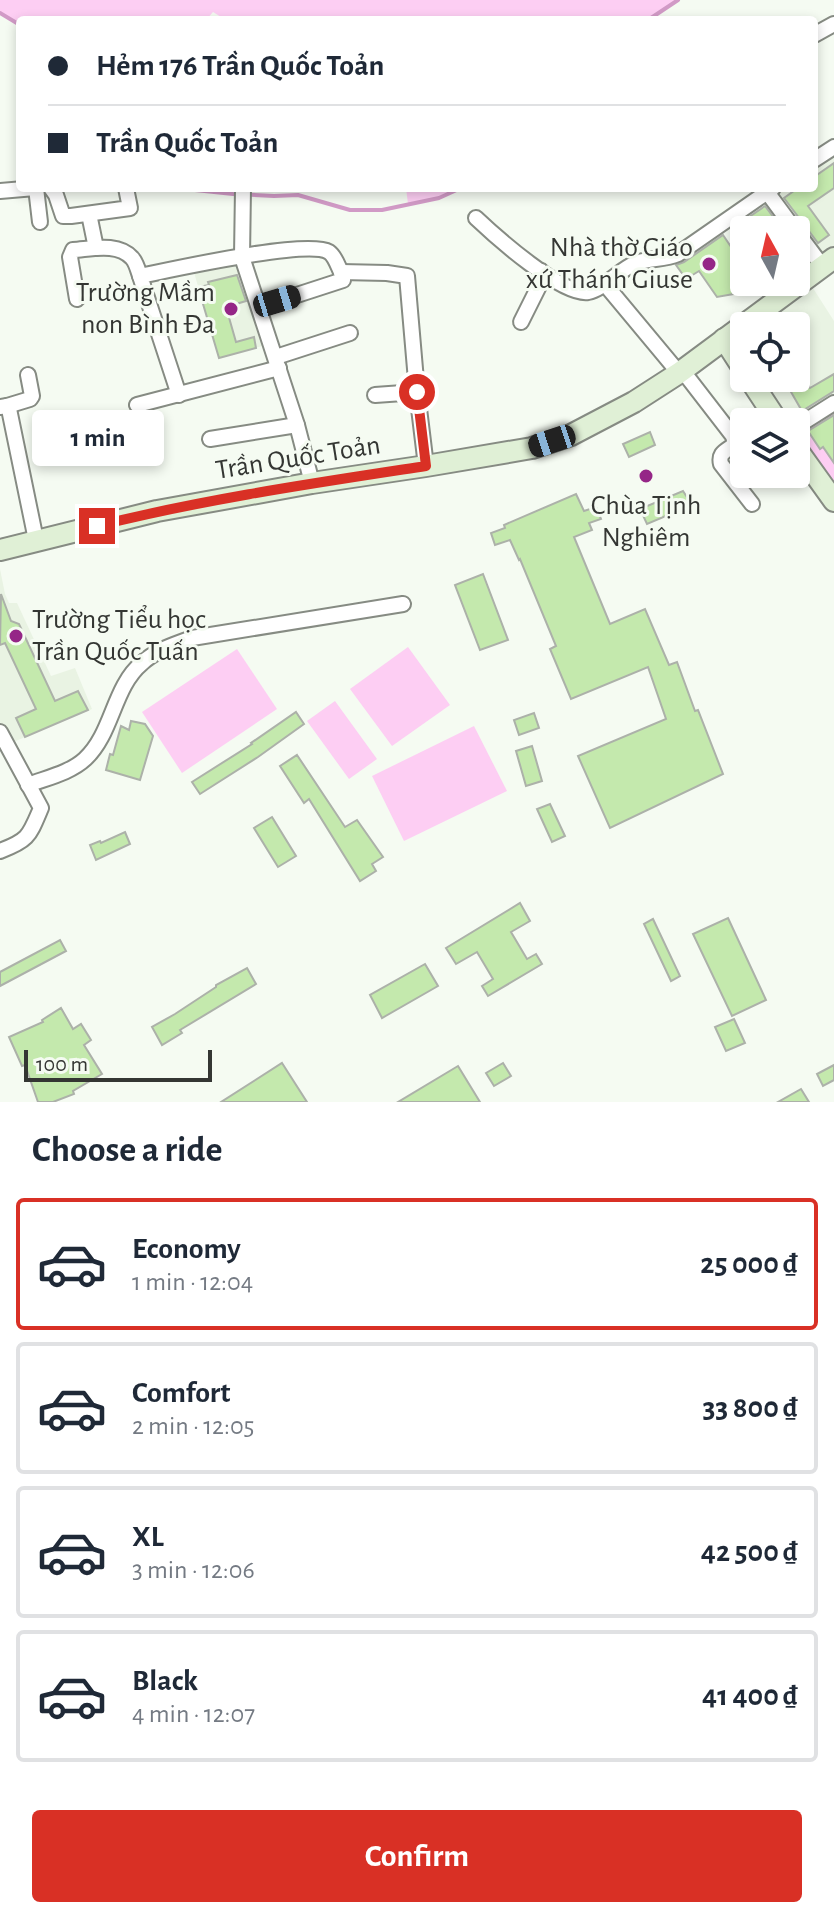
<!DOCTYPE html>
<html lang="en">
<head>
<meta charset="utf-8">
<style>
  body { margin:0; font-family:"Alegreya Sans",sans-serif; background:#f2f2f3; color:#1f2937; height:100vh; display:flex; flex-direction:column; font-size:30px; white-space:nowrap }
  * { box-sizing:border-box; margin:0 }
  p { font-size:26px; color:#747a83 }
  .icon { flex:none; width:44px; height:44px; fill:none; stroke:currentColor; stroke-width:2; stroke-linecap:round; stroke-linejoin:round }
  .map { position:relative; height:1102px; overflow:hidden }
  .drawer { display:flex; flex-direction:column; background:#fff; flex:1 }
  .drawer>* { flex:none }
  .hud { position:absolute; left:16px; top:16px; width:802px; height:176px; border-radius:8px; box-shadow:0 4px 12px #0003; display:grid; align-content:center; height:176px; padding:0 32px; background:#fff }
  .needle { width:52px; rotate:352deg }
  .controls { position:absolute; left:730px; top:216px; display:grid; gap:16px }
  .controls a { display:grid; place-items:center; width:80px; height:80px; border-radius:8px; background:#fff; box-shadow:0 4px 12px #0003; font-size:40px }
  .scale { position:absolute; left:24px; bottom:20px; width:188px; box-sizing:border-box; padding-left:8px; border:4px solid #343633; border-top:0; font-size:22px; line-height:28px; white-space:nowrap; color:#343633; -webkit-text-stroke:6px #f5fbf2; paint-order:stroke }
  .end { position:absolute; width:36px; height:36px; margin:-18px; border:10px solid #d93025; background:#fff; box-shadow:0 0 0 4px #fff }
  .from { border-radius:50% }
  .bubble { position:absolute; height:56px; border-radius:8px; background:#fff; box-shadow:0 4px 12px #0003; font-size:26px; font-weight:600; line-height:56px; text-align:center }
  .car { position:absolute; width:24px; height:48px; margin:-24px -12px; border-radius:10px; box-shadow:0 0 6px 2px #0007; background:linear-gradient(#222 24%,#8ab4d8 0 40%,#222 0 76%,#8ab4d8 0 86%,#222 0) }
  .hud b { display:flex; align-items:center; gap:28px; height:76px; font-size:30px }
  .hud b+b { border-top:2px solid #e0e1e3 }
  .hud i { width:20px; height:20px; background:#1f2937 }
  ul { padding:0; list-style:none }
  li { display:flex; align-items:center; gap:24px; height:132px; margin:0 16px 12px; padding:0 16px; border:4px solid #e0e1e3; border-radius:8px }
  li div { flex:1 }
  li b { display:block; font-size:30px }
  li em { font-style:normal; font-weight:600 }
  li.current { border-color:#d93025 }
  li>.icon { width:72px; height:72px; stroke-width:1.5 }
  h2 { padding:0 32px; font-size:36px; line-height:96px }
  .cta { display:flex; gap:16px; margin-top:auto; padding:16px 32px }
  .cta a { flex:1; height:92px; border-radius:8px; background:#d93025; color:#fff; font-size:32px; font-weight:600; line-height:92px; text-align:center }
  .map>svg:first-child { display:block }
  .built { fill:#e9f3e3 }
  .green { fill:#fdcef3 }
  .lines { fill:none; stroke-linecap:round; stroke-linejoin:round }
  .stream { stroke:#d19ac6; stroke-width:4 }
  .building { fill:#c4e9ad; stroke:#acb1a9; stroke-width:2 }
  .street-casing { stroke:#868b83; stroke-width:18 }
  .secondary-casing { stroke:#868b83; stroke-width:24 }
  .street { stroke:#fff; stroke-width:14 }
  .secondary { stroke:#e0f0d6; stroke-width:20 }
  .route { stroke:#d93025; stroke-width:10 }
  .poi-dot { fill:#952687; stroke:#f5fbf2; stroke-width:3 }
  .labels { text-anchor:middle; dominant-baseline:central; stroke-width:6; stroke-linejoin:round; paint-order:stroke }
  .poi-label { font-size:28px; fill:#343633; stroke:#f5fbf2; text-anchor:end }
  .street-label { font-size:28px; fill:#343633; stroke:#f5fbf2 }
</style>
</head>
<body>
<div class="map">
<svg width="834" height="1102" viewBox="0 0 834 1102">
  <rect width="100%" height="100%" fill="#f5fbf2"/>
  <g class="built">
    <path d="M 834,153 L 834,249 L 822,258 L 773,193 L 781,188 L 814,188 L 814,166 Z"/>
    <path d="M 238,263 L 266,345 L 219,358 L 193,269 Z"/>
    <path d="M 811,285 L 834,321 L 834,397 L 795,422 L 786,422 L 757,378 L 796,378 L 796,326 L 755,326 Z"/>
    <path d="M 0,569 L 5,594 L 9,603 L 17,603 L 51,676 L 75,668 L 92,709 L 11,743 L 0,722 Z"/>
  </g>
  <g class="green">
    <path d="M 0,0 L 678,0 L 649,20 L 226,20 L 213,12 L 206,20 L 20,20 L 20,25 L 0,13 Z"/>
    <path d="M 406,188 L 461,188 L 439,198 L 408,204 Z"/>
    <path d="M 834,409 L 834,489 L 796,435 L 796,433 Z"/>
    <path d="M 408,647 L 450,705 L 392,746 L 350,689 Z"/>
    <path d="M 237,649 L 277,709 L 182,773 L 142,712 Z"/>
    <path d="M 335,701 L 377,759 L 349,779 L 307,721 Z"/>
    <path d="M 474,726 L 507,791 L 404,841 L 372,776 Z"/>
  </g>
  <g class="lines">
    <g class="stream">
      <path d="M 0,13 L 20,25"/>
      <path d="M 648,20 L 678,0"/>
      <path d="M 176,188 L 233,194 L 274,196 L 298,195 L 350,210 L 382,210 L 439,198 L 461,188"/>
    </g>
  </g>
  <g class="building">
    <path d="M 834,163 L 834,188 L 808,206 L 829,235 L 818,243 L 784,198 L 798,188 L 814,188 L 814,177 Z"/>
    <path d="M 765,206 L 783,230 L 759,230 L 749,217 Z"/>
    <path d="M 723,235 L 744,266 L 744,281 L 739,293 L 717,297 L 699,271 L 686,279 L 676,265 L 684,262 Z"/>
    <path d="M 237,275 L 246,301 L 226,307 L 236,342 L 254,337 L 256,348 L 219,358 L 198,287 L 209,285 L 208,282 Z"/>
    <path d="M 834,374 L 834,391 L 802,411 L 783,378 L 803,378 L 810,388 Z"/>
    <path d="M 834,415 L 834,463 L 823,447 L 820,449 L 808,431 Z"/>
    <path d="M 650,432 L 655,445 L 629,457 L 623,444 Z"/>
    <path d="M 683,491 L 692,505 L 647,524 L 640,509 Z"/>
    <path d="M 576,494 L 584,511 L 596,507 L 601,519 L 589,523 L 592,530 L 574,537 L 610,624 L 645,609 L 669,665 L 677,662 L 695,711 L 698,710 L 723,774 L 610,828 L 578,756 L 666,719 L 648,667 L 571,699 L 550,649 L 556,646 L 520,559 L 519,560 L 510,540 L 495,545 L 491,533 L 505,528 L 504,525 Z"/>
    <path d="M 483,574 L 508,640 L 480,650 L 455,585 Z"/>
    <path d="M 1,594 L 11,621 L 19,624 L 55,701 L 78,691 L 88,710 L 25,737 L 16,718 L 36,709 L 5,643 L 0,645 Z"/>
    <path d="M 296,712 L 304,724 L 258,757 L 200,794 L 192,782 L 252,744 L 251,743 Z"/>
    <path d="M 534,713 L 539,728 L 519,735 L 514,720 Z"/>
    <path d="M 131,721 L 145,724 L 153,736 L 140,780 L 106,770 L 110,754 L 113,755 L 121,726 L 129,730 Z"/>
    <path d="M 532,746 L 542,781 L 526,786 L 516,751 Z"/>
    <path d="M 297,755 L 345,827 L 357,820 L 383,857 L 372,864 L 376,871 L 360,881 L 309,799 L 304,803 L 280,766 Z"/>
    <path d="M 550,804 L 565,836 L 552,842 L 537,809 Z"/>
    <path d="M 272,817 L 296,856 L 278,867 L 254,828 Z"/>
    <path d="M 125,832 L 130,844 L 96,860 L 90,845 L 100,841 L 101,843 Z"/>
    <path d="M 520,903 L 530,921 L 511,932 L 527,959 L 536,954 L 542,964 L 488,996 L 482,986 L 493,979 L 477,952 L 456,964 L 446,948 Z"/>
    <path d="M 728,918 L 766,1000 L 732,1016 L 693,934 Z"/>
    <path d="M 653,919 L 680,976 L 671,981 L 644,924 Z"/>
    <path d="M 60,940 L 66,951 L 0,986 L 0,972 Z"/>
    <path d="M 425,964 L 438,986 L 382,1018 L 370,995 Z"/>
    <path d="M 247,968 L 256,984 L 180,1030 L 182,1033 L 162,1045 L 152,1027 L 175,1014 L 216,987 L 216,985 Z"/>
    <path d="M 61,1008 L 73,1029 L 81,1024 L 91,1040 L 84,1045 L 102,1074 L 73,1091 L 74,1094 L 53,1102 L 38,1102 L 25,1065 L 22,1066 L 9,1037 L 43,1022 L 42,1020 Z"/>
    <path d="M 734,1019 L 745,1043 L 726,1051 L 715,1027 Z"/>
    <path d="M 282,1063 L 307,1102 L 221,1102 Z"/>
    <path d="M 503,1063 L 511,1076 L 494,1086 L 486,1073 Z"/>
    <path d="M 834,1065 L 834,1080 L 823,1086 L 817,1074 Z"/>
    <path d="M 458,1066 L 480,1102 L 398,1102 Z"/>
    <path d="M 801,1089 L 809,1102 L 778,1102 Z"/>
  </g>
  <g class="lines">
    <defs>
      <g id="street">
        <path d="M 814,35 L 834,24"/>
        <path d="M 814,160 L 834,147"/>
        <path d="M 36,188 L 40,222"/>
        <path d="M 51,188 L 56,195 L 63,216 L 71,216 L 130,208 L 126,188"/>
        <path d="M 243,188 L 242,257 L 297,425 L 312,483"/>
        <path d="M 0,191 L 35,188"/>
        <path d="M 767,192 L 795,230"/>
        <path d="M 89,214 L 96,248"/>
        <path d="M 476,218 C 495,236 562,296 588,292 C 604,289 620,269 636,263 C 650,258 664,260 678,254 L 773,188"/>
        <path d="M 796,231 L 823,267"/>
        <path d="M 604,283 L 679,373"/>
        <path d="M 77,299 L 70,257 L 73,250 C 91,249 118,242 132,258 C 136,262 138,270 140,276"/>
        <path d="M 260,307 L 343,280 L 341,272 L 387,273 L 407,276 L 417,392 L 426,466"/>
        <path d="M 521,322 L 539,286 L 541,271"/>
        <path d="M 276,357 L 350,333"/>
        <path d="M 682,370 L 733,436 L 735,444 C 727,451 718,452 721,464 L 752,504"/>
        <path d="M 179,395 L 140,276 C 170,270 307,239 329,252 C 335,256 338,266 341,272"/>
        <path d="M 375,395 L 417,392"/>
        <path d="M 137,405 L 279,368"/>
        <path d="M 7,406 L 30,399 L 32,396 L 28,375"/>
        <path d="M 0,407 L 7,406 L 9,409 L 36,540"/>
        <path d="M 796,427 L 834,403"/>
        <path d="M 210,439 L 297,425"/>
        <path d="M 0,732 L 41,808 C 29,836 29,840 0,851"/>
        <path d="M 28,785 C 46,778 70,773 85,759 C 113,733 113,687 142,663 C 156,650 174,645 192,638 L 403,604"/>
      </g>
      <g id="secondary">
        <path d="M 724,339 L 744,370"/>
        <path d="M 749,378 L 778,422"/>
        <path d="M 796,448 L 834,501"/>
        <path d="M 0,550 L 157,511 L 312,483 L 426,466 L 532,448 L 571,435 L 634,402 L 679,373 L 834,258"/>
      </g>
    </defs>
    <use href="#street" class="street-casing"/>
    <use href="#secondary" class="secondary-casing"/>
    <use href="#street" class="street"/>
    <use href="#secondary" class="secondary"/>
  </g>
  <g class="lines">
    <path class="route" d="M 97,526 C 205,499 315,483 426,466 L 417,392"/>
  </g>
  <g class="poi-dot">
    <circle cx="709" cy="264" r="8"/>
    <circle cx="231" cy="309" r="8"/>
    <circle cx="646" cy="476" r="8"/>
    <circle cx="16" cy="636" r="8"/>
  </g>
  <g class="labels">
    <g class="poi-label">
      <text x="693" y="248">Nhà thờ Giáo<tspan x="693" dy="32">xứ Thánh Giuse</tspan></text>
      <text x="215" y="293">Trường Mầm<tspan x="215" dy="32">non Bình Đa</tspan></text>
      <text x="646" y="506" text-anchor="middle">Chùa Tịnh<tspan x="646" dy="32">Nghiêm</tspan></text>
      <text x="32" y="620" text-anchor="start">Trường Tiểu học<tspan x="32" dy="32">Trần Quốc Tuấn</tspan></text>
    </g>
    <g class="street-label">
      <text transform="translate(298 458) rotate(-9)">Trần Quốc Toản</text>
    </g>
  </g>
</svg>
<div class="controls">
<a><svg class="needle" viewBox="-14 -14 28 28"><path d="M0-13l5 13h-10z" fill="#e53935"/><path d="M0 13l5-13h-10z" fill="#747a83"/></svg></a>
<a><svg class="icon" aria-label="locate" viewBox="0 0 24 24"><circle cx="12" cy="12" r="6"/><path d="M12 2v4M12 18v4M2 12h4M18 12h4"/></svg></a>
<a><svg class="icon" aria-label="layers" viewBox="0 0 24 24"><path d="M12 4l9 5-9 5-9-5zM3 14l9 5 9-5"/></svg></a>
</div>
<div class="scale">100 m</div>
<i class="end from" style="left:417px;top:392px"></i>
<i class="end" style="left:97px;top:526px"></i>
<div class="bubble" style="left:32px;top:410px;width:132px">1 min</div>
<i class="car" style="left:277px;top:301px;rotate:73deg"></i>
<i class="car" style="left:552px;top:441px;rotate:252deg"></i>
<div class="hud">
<b><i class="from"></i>Hẻm 176 Trần Quốc Toản</b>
<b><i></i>Trần Quốc Toản</b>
</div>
</div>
<section class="drawer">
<h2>Choose a ride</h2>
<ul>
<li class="current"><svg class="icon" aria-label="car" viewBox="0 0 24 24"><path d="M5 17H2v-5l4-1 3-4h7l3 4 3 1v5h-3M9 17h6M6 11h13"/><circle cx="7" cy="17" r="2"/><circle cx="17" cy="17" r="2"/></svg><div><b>Economy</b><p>1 min · 12:04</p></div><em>25 000 ₫</em></li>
<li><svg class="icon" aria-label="car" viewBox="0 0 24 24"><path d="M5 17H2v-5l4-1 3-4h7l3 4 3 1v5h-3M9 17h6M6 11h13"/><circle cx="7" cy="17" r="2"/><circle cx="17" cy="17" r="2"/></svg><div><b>Comfort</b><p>2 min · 12:05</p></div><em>33 800 ₫</em></li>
<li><svg class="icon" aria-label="car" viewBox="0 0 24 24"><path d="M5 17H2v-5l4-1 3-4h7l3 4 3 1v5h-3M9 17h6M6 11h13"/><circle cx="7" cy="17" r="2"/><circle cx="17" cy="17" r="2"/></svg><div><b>XL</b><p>3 min · 12:06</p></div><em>42 500 ₫</em></li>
<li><svg class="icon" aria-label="car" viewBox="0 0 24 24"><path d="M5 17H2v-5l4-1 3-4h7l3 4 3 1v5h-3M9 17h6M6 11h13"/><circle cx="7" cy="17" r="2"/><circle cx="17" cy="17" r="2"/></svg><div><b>Black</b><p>4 min · 12:07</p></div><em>41 400 ₫</em></li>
</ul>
<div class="cta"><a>Confirm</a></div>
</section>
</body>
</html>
